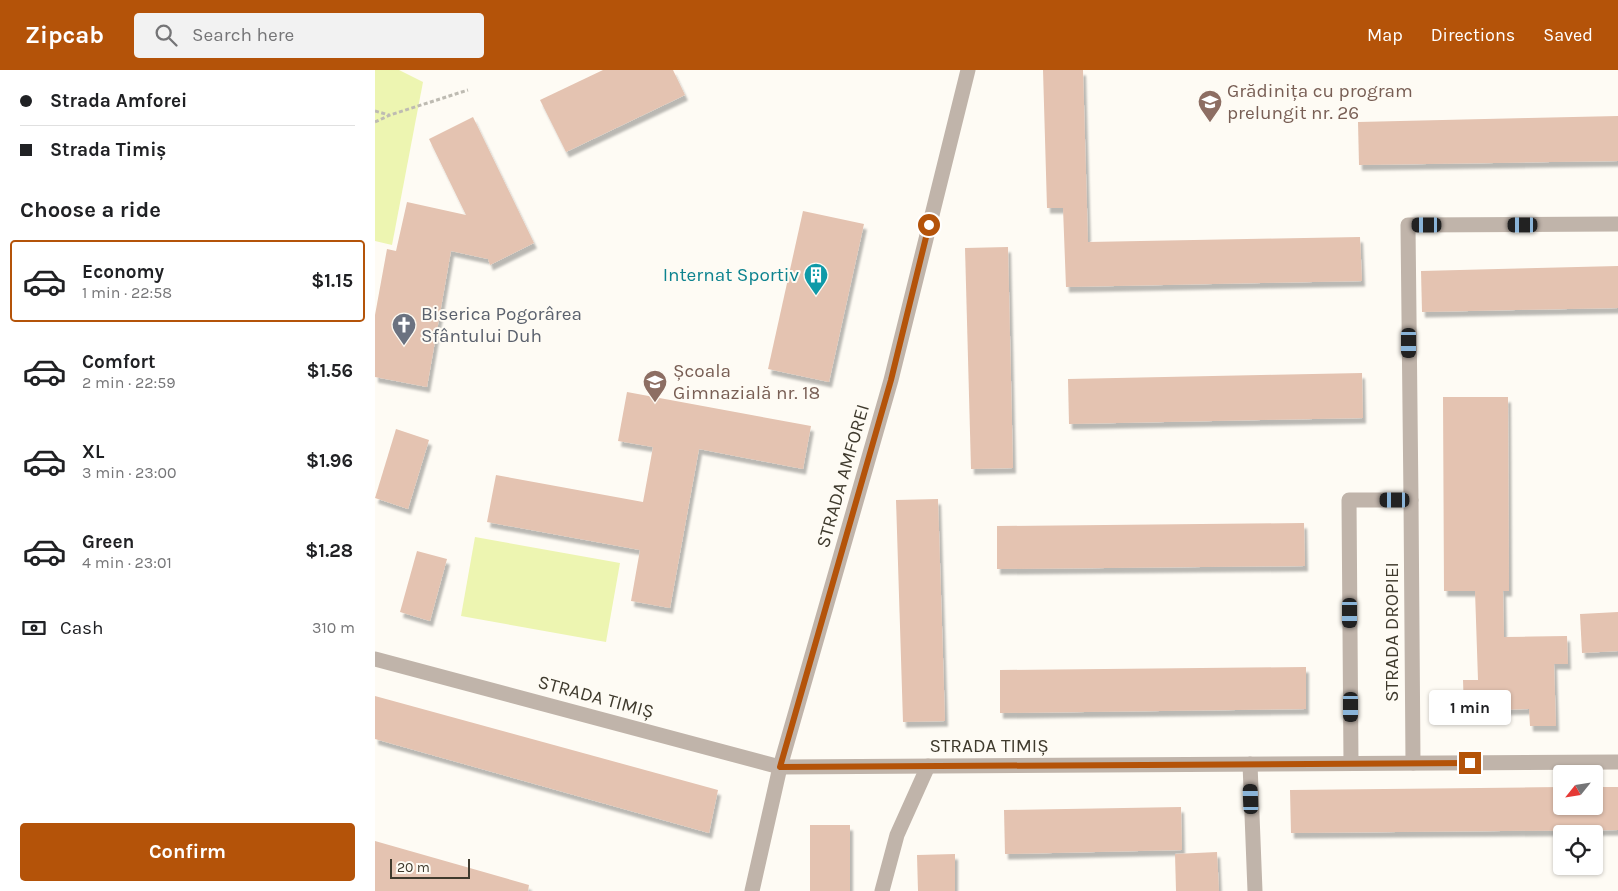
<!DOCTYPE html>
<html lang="en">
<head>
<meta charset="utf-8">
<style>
  body { margin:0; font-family:Karla,sans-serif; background:#f2f2f2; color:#202124; height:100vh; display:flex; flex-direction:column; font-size:19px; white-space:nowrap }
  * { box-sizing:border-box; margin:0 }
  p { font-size:16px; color:#757577 }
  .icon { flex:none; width:28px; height:28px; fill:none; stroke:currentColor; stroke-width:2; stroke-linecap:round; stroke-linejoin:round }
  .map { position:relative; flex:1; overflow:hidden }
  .drawer { display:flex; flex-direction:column; background:#fff; width:375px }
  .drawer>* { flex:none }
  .banner { display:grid; align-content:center; height:110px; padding:0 20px; background:#fff }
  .needle { width:32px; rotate:240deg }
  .buttons { position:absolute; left:1178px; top:695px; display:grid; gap:10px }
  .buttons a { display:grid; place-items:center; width:50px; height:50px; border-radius:5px; background:#fff; box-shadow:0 1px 4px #0004; font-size:25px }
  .scale { position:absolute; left:15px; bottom:12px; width:80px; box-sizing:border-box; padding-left:5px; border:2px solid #3f3a2d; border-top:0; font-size:14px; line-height:18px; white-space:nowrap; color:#3f3a2d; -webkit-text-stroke:4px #fefbf4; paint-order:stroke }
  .end { position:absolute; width:22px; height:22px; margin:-11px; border:6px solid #b45309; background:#fff; box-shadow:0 0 0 2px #fff }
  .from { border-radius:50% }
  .bubble { position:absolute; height:35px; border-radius:5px; background:#fff; box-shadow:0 1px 4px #0004; font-size:16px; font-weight:700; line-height:35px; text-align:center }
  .car { position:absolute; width:15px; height:30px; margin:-15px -8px; border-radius:6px; box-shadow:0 0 4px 1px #0007; background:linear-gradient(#222 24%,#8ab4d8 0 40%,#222 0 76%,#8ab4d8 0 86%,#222 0) }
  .banner b { display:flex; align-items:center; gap:18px; height:48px; font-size:19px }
  .banner b+b { border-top:1px solid #e0e0e0 }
  .banner i { width:12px; height:12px; background:#202124 }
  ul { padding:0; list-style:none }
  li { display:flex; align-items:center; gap:15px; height:82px; margin:0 10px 8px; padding:0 10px; border:2px solid transparent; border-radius:5px }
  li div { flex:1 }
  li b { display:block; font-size:19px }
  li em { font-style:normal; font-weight:700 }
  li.selected { border-color:#b45309 }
  li>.icon { width:45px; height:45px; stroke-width:1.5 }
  h2 { padding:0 20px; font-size:22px; line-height:60px }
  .pay { display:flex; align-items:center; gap:12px; height:55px; padding:0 20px; font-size:19px }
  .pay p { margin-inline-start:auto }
  .action { display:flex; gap:10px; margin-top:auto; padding:10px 20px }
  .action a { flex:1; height:58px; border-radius:5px; background:#b45309; color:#fff; font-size:20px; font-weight:700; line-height:58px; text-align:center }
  header { display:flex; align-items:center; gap:30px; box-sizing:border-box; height:70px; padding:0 25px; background:#b45309; color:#fff }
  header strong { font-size:24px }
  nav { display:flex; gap:28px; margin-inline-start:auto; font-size:18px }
  .search { width:350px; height:45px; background:#f2f2f2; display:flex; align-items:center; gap:12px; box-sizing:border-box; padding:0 18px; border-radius:5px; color:#757577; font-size:19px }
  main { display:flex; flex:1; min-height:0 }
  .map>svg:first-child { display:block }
  .park { fill:#edf5b1 }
  .building { fill:#e4c3b1; filter:url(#shadow) }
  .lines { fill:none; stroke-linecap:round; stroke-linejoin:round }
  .path { stroke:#bebbb2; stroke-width:3; stroke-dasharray:4 2.5; stroke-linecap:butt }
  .minor { stroke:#c0b4aa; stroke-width:15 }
  .route { stroke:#b45309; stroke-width:6 }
  .labels { text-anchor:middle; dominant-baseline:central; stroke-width:4; stroke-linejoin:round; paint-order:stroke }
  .education-label { font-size:19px; fill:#785e54; stroke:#fefbf4; text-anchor:start }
  .culture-label { font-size:19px; fill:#0d838f; stroke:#fefbf4; text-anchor:end }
  .worship-label { font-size:19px; fill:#5b616d; stroke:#fefbf4; text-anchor:start }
  .street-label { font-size:19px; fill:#3f3a2d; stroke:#fefbf4 }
</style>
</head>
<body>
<header>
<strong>Zipcab</strong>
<div class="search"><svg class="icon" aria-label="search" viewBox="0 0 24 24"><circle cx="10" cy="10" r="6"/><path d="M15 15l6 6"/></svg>Search here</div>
<nav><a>Map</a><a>Directions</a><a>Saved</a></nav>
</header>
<main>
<section class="drawer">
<div class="banner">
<b><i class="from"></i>Strada Amforei</b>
<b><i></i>Strada Timiș</b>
</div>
<h2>Choose a ride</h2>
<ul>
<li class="selected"><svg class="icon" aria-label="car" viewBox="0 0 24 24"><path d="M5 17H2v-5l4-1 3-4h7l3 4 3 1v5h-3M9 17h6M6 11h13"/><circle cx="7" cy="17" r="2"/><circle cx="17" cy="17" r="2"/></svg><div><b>Economy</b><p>1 min · 22:58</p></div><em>$1.15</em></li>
<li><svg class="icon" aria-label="car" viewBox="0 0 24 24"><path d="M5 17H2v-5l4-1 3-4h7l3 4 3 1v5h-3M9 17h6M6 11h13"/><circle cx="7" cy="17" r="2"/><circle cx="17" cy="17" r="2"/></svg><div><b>Comfort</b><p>2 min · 22:59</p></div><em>$1.56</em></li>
<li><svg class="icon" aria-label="car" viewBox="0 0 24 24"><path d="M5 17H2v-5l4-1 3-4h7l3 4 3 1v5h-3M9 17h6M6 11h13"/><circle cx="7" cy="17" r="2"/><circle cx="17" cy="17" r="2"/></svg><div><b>XL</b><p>3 min · 23:00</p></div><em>$1.96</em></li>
<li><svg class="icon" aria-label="car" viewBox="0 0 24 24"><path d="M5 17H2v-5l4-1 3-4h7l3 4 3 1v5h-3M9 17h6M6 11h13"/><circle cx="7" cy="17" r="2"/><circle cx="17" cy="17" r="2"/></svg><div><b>Green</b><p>4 min · 23:01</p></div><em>$1.28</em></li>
</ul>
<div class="pay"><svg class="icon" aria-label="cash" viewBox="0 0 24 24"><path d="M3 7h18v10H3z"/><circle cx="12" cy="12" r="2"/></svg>Cash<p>310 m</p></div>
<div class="action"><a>Confirm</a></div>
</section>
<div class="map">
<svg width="1243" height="821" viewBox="0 0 1243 821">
  <defs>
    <filter id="shadow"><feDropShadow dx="3" dy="5.5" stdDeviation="1" flood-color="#0004"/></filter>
  </defs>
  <rect width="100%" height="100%" fill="#fefbf4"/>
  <g class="park">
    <path d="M 0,0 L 24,0 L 48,12 L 17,175 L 0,171 Z"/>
    <path d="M 100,467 L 245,493 L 231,572 L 86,546 Z"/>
  </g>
  <g class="building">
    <path d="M 228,0 L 298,0 L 310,25 L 191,82 L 165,30 Z"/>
    <path d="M 668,0 L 708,0 L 713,172 L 985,167 L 987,211 L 691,217 L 688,138 L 672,138 Z"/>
    <path d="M 1243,46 L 1243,91 L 984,95 L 983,52 Z"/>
    <path d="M 98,47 L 159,173 L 115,195 L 113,189 L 76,181 L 52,317 L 0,307 L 0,245 L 12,179 L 21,181 L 32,132 L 91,145 L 54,69 Z"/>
    <path d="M 428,141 L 489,154 L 454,312 L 393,299 Z"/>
    <path d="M 633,177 L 638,398 L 596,399 L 590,178 Z"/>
    <path d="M 1243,196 L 1243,238 L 1047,242 L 1046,201 Z"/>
    <path d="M 987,303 L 988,348 L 694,354 L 693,309 Z"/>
    <path d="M 252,322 L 436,356 L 428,399 L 324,379 L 295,538 L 256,531 L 265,480 L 112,452 L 121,405 L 268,432 L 278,377 L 243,371 Z"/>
    <path d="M 1068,327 L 1133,327 L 1134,521 L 1128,521 L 1129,567 L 1192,566 L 1193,594 L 1179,594 L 1181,656 L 1155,656 L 1154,639 L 1089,641 L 1088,610 L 1103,610 L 1100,521 L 1069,521 Z"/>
    <path d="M 21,359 L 54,370 L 33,439 L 0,428 Z"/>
    <path d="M 563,429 L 570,651 L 528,652 L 521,430 Z"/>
    <path d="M 929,453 L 930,496 L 622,499 L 622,456 Z"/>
    <path d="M 42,481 L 72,489 L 55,551 L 25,542 Z"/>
    <path d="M 1243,542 L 1243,581 L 1207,583 L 1205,544 Z"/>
    <path d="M 931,597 L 931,639 L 625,643 L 625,600 Z"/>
    <path d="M 0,626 L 343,720 L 334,763 L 0,669 Z"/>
    <path d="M 1186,717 L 1186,736 L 1219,736 L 1219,717 L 1243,717 L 1243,760 L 916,763 L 915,720 Z"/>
    <path d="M 806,737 L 807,780 L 630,784 L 629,740 Z"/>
    <rect x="435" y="755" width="40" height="66"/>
    <path d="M 0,771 L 154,815 L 153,821 L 0,821 Z"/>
    <path d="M 842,782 L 844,821 L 801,821 L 800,784 Z"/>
    <path d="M 580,784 L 580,821 L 543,821 L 542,785 Z"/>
  </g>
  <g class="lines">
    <g class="path">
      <path d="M 0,41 L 14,45"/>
      <path d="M 0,52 L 15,45 L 93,20"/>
    </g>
    <g class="minor">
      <path d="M 1036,430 L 1033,155 L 1243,154"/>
      <path d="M 0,589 L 405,697 L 1243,692"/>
      <path d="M 976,693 L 974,430 L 1036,430 L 1038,693"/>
      <path d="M 875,694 L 880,821"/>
      <path d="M 377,821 L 405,697 L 516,310 L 593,0"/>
      <path d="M 507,821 L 522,765 L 553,696"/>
    </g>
  </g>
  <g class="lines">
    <path class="route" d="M 554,155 L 516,310 L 405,697 L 1095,693"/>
  </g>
  <defs>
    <symbol id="school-pin" viewBox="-11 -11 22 30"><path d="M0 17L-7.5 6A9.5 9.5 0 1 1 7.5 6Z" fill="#8d6e63" stroke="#fefbf4"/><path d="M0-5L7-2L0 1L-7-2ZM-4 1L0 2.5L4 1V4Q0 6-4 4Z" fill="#fff"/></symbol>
    <symbol id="building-pin" viewBox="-11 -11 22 30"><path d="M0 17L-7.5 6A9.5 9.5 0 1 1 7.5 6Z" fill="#0f9aa8" stroke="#fefbf4"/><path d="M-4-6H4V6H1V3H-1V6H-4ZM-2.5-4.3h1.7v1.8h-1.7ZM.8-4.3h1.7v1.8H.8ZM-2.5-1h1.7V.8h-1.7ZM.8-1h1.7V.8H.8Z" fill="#fff"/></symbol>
    <symbol id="church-pin" viewBox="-11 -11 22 30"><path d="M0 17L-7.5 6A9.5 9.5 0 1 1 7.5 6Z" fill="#6b7280" stroke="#fefbf4"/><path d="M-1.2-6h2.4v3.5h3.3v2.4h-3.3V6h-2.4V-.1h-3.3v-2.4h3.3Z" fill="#fff"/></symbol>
  </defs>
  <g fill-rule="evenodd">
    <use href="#school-pin" x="821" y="18" width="28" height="38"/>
    <use href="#building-pin" x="427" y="191" width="28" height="38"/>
    <use href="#church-pin" x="15" y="241" width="28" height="38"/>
    <use href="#school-pin" x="266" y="298" width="28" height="38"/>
  </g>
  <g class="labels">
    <g class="education-label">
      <text x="852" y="21">Grădinița cu program<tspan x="852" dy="22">prelungit nr. 26</tspan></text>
      <text x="298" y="301">Școala<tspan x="298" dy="22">Gimnazială nr. 18</tspan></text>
    </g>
    <g class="culture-label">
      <text x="424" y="205">Internat Sportiv</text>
    </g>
    <g class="worship-label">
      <text x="46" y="244">Biserica Pogorârea<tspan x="46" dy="22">Sfântului Duh</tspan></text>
    </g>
    <g class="street-label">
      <text transform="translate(468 406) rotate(-74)">STRADA AMFOREI</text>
      <text transform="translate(1017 562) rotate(-90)">STRADA DROPIEI</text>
      <text transform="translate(221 627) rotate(15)">STRADA TIMIȘ</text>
      <text x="614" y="676">STRADA TIMIȘ</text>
    </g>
  </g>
</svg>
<div class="buttons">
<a><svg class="needle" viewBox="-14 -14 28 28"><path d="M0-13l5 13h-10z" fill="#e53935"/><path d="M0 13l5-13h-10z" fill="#757577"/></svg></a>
<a><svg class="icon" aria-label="locate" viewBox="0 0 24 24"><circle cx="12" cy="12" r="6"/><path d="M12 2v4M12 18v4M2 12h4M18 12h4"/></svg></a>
</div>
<div class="scale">20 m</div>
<i class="end from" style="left:554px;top:155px"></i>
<i class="end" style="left:1095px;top:693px"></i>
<div class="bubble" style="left:1054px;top:620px;width:82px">1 min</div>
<i class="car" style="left:1052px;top:155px;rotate:270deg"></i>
<i class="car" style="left:1148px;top:155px;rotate:270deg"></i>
<i class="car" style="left:1034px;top:273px;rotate:180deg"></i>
<i class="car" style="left:1020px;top:430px;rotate:270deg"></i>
<i class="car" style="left:975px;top:543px;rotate:180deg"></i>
<i class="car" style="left:976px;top:637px;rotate:180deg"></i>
<i class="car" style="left:876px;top:729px;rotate:358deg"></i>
</div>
</main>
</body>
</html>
